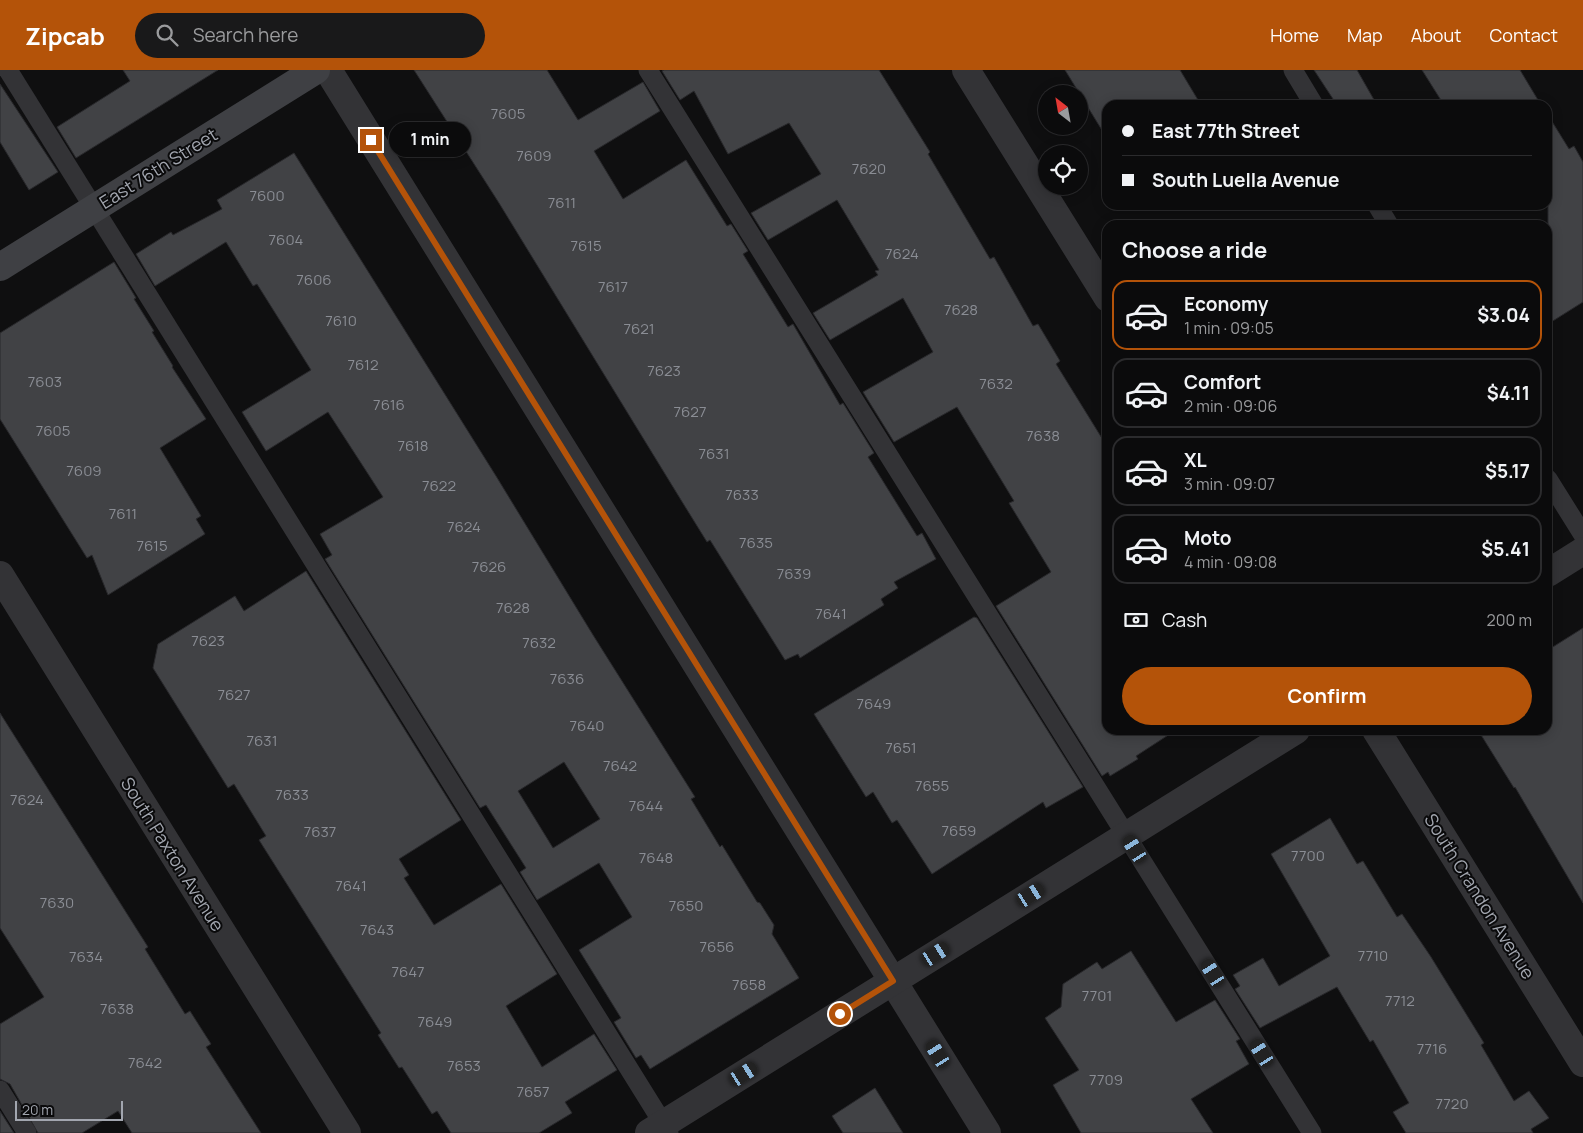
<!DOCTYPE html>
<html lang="en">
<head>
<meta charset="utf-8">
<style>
  body { margin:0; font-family:Manrope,sans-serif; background:#19191a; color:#f1f3f6; height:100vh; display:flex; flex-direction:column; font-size:19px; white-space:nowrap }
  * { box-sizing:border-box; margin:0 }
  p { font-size:16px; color:#9a9b9d }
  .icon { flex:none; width:28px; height:28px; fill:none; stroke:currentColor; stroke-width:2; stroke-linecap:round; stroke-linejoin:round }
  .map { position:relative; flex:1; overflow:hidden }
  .side { position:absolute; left:1102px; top:150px; width:450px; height:515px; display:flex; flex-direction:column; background:#0b0b0c; border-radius:15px; box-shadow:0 2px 12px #0003,0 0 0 1px #2b2b2d }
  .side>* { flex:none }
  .guide { position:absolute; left:1102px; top:30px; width:450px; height:110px; border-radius:15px; box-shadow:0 2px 12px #0003,0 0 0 1px #2b2b2d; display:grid; align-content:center; height:110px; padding:0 20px; background:#0b0b0c }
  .needle { width:32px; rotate:329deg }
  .controls { position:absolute; left:1038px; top:15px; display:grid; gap:10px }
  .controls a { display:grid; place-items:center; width:50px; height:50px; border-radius:50%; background:#0b0b0c; box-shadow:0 2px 12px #0003,0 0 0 1px #2b2b2d; font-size:25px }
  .scale { position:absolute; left:15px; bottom:12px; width:108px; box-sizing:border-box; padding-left:5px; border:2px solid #a2a6af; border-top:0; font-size:14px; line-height:18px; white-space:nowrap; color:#a2a6af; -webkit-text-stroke:4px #0a0a0b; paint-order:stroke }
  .end { position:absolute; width:22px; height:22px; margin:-11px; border:6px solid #b45309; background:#fff; box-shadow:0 0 0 2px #fff }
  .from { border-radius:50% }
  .bubble { position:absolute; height:35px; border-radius:18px; background:#0b0b0c; box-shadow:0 2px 12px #0003,0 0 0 1px #2b2b2d; font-size:16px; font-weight:700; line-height:35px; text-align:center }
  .car { position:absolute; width:15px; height:30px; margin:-15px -8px; border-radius:6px; box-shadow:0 0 4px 1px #0007; background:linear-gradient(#222 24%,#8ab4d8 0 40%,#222 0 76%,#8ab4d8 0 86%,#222 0) }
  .guide b { display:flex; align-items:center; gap:18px; height:48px; font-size:19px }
  .guide b+b { border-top:1px solid #2b2b2d }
  .guide i { width:12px; height:12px; background:#f1f3f6 }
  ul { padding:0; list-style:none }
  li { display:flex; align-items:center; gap:15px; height:70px; margin:0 10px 8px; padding:0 10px; border:2px solid #2b2b2d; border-radius:15px }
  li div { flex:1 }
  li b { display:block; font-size:19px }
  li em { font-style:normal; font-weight:700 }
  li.current { border-color:#b45309 }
  li>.icon { width:45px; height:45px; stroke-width:1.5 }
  h2 { padding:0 20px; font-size:22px; line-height:60px }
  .pay { display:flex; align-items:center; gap:12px; height:55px; padding:0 20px; font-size:19px }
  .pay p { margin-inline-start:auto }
  .action { display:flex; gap:10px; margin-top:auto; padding:10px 20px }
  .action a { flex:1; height:58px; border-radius:30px; background:#b45309; color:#fff; font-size:20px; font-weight:700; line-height:58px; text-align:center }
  header { display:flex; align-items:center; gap:30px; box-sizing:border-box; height:70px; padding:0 25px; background:#b45309; color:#fff }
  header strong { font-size:24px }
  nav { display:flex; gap:28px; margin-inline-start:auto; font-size:18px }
  .search { width:350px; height:45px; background:#19191a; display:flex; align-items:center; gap:12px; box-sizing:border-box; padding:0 18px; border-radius:28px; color:#9a9b9d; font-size:19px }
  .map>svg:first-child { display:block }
  .building { fill:#414245; stroke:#29292c; fill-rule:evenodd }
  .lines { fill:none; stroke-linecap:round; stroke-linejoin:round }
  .lane { stroke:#333336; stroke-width:19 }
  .street { stroke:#333336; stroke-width:28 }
  .secondary { stroke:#3f4044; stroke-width:28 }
  .route { stroke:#b45309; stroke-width:6 }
  .labels { text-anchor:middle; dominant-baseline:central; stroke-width:4; stroke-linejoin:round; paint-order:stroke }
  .number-label { font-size:15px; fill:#8a8d94 }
  .street-label { font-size:18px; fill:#a2a6af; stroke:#0a0a0b }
</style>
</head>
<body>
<header>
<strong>Zipcab</strong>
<div class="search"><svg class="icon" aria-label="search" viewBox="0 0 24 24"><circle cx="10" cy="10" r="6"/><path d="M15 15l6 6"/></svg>Search here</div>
<nav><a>Home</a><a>Map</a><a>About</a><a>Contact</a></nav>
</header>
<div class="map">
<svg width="1583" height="1063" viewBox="0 0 1583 1063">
  <rect width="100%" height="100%" fill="#0f0f10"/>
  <g class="building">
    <path d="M 123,0 L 218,0 L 76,88 L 57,57 L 130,11 Z"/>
    <path d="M 414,0 L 547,0 L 578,50 L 643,12 L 660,41 L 594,81 L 623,129 L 686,90 L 727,156 L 731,154 L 748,181 L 743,184 L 788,257 L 793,254 L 840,335 L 843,333 L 874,383 L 868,387 L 917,466 L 922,463 L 936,489 L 894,512 L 898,518 L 881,529 L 884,535 L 800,588 L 798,584 L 785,590 L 710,470 L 707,472 L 681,430 L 499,133 Z"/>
    <path d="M 664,0 L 879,0 L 930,82 L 928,84 L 990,189 L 994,187 L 1033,256 L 1038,254 L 1060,291 L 1056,294 L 1108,378 L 1108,660 L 1176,660 L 1136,686 L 1138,689 L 1110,706 L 1108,702 L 1102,706 L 996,536 L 1051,502 L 1009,433 L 1014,431 L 957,337 L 894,372 L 863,322 L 933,282 L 903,228 L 830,270 L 813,243 L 878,205 L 875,201 L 879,200 L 837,130 L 768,170 L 751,143 L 821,104 L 789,53 L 728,84 L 694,21 L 680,30 L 662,1 Z"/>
    <path d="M 1065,0 L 1180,0 L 1201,35 L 1108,35 L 1108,70 Z"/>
    <path d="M 1314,0 L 1357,0 L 1377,35 L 1337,35 Z"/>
    <path d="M 1422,0 L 1520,0 L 1541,35 L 1444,35 Z"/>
    <path d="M 0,14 L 58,102 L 29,120 L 0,72 Z"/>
    <path d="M 1548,45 L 1569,79 L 1574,76 L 1583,92 L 1583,232 L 1548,254 Z"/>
    <path d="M 294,83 L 496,406 L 593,565 L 695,727 L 691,729 L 720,777 L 722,775 L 757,832 L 760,833 L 774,855 L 772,864 L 799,908 L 650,999 L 641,985 L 636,988 L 614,952 L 621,948 L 579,880 L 632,847 L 599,793 L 537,830 L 520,802 L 526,798 L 486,735 L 480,738 L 325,489 L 332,485 L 320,464 L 383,427 L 328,342 L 266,381 L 242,342 L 311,300 L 257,214 L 253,216 L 226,172 L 155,216 L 136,184 L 171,162 L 173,165 L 222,139 L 217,130 ZM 564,692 L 600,749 L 553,778 L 518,721 Z"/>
    <path d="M 114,192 L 136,228 L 134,229 L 154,261 L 152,262 L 173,296 L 172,297 L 206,349 L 160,378 L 201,446 L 196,449 L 205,464 L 108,525 L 92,485 L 87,488 L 0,349 L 0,263 Z"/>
    <path d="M 306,501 L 461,750 L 399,789 L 409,805 L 404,808 L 434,855 L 501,814 L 557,904 L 506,936 L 542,997 L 594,964 L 617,1000 L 565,1032 L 572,1043 L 539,1063 L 451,1063 L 437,1041 L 432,1044 L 402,997 L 399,998 L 378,965 L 381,963 L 259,770 L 266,766 L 234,714 L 228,718 L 153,598 L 158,574 L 235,526 L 244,541 Z"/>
    <path d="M 974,547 L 977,548 L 1083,717 L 1046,738 L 1043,732 L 932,804 L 897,750 L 892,753 L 873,722 L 866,727 L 814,644 Z"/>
    <path d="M 1583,558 L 1583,833 L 1515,717 L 1514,718 L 1478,660 L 1548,660 L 1548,580 Z"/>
    <path d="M 0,643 L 148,877 L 145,879 L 185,944 L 190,941 L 211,974 L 206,977 L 261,1063 L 132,1063 L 118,1041 L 82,1063 L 38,1063 L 10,1014 L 0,1009 L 0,954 L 44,927 L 0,858 Z"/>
    <path d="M 1330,748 L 1357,794 L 1363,791 L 1397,847 L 1402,844 L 1431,887 L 1484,973 L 1481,975 L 1514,1031 L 1529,1021 L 1549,1048 L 1531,1059 L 1533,1063 L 1406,1063 L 1393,1042 L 1409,1033 L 1373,970 L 1370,972 L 1337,917 L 1260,958 L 1235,919 L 1240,916 L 1233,905 L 1263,888 L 1279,916 L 1330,886 L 1271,784 Z"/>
    <path d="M 1131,881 L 1176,952 L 1215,930 L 1240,969 L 1236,971 L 1249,994 L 1191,1029 L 1213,1063 L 1081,1063 L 1053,1015 L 1079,1000 L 1045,948 L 1061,937 L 1063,914 L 1097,892 L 1102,899 Z"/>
    <path d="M 875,1018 L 903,1063 L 843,1063 L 832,1046 Z"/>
    <path d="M 0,1041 L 14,1063 L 0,1063 Z"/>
  </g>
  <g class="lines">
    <g class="lane">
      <path d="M 8,0 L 669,1063"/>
      <path d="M 648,0 L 1312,1063"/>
      <path d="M 1293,0 L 1314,35"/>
      <path d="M 1377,135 L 1389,155"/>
      <path d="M 1548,409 L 1583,465"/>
      <path d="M 0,1020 L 27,1063"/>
    </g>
    <g class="street">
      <path d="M 328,0 L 987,1063"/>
      <path d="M 966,0 L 1108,228"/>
      <path d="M 1548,503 L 1583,481"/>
      <path d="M 0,505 L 347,1063"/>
      <path d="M 1376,660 L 1583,993"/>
      <path d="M 649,1063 L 1296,660"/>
    </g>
    <path class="secondary" d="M 0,197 L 316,0"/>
  </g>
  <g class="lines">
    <path class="route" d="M 371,70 L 893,911 L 840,944"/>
  </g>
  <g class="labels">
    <g class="number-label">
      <text x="508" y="43">7605</text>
      <text x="534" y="85">7609</text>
      <text x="869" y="98">7620</text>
      <text x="267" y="125">7600</text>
      <text x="562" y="132">7611</text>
      <text x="286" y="169">7604</text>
      <text x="586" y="175">7615</text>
      <text x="902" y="183">7624</text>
      <text x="314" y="209">7606</text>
      <text x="613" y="216">7617</text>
      <text x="961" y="239">7628</text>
      <text x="341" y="250">7610</text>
      <text x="639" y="258">7621</text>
      <text x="363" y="294">7612</text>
      <text x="664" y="300">7623</text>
      <text x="45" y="311">7603</text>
      <text x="996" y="313">7632</text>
      <text x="389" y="334">7616</text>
      <text x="690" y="341">7627</text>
      <text x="53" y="360">7605</text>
      <text x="1043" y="365">7638</text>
      <text x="413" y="375">7618</text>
      <text x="714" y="383">7631</text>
      <text x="84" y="400">7609</text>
      <text x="439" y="415">7622</text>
      <text x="742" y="424">7633</text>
      <text x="123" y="443">7611</text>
      <text x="464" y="456">7624</text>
      <text x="756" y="472">7635</text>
      <text x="152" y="475">7615</text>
      <text x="489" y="496">7626</text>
      <text x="794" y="503">7639</text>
      <text x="513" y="537">7628</text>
      <text x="831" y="543">7641</text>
      <text x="208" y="570">7623</text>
      <text x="539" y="572">7632</text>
      <text x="567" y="608">7636</text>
      <text x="234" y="624">7627</text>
      <text x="874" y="633">7649</text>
      <text x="587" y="655">7640</text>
      <text x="262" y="670">7631</text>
      <text x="901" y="677">7651</text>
      <text x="620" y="695">7642</text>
      <text x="932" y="715">7655</text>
      <text x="292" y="724">7633</text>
      <text x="27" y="729">7624</text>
      <text x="646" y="735">7644</text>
      <text x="959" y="760">7659</text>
      <text x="320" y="761">7637</text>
      <text x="1308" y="785">7700</text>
      <text x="656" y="787">7648</text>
      <text x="351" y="815">7641</text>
      <text x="57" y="832">7630</text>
      <text x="686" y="835">7650</text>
      <text x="377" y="859">7643</text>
      <text x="717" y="876">7656</text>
      <text x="1373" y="885">7710</text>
      <text x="86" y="886">7634</text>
      <text x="408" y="901">7647</text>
      <text x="749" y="914">7658</text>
      <text x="1097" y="925">7701</text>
      <text x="1400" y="930">7712</text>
      <text x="117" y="938">7638</text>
      <text x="435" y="951">7649</text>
      <text x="1432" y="978">7716</text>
      <text x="145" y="992">7642</text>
      <text x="464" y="995">7653</text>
      <text x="1106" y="1009">7709</text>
      <text x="533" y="1021">7657</text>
      <text x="1452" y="1033">7720</text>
    </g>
    <g class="street-label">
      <text transform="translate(158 98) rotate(-32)">East 76th Street</text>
      <text transform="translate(173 784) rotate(58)">South Paxton Avenue</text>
      <text transform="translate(1480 826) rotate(58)">South Crandon Avenue</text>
    </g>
  </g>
</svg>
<div class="controls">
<a><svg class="needle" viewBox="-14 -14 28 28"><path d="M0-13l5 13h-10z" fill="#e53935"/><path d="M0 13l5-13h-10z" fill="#9a9b9d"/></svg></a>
<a><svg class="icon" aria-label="locate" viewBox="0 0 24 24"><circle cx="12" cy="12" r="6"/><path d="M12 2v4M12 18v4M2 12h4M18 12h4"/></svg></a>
</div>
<div class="scale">20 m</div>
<i class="end from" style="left:840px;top:944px"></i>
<i class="end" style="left:371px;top:70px"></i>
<div class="bubble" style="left:389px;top:52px;width:82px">1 min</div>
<i class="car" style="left:1135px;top:779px;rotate:328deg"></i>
<i class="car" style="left:1031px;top:825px;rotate:58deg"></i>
<i class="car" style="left:936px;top:884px;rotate:58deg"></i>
<i class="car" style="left:1213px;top:903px;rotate:328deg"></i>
<i class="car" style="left:1262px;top:983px;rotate:328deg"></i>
<i class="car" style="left:938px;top:984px;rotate:328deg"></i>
<i class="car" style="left:744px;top:1004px;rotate:58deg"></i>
<div class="guide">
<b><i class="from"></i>East 77th Street</b>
<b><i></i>South Luella Avenue</b>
</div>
<section class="side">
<h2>Choose a ride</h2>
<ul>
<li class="current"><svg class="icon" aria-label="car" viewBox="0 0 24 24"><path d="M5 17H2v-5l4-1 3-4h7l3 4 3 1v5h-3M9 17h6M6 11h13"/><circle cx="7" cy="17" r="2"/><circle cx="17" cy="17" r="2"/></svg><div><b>Economy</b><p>1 min · 09:05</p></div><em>$3.04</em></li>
<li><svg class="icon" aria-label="car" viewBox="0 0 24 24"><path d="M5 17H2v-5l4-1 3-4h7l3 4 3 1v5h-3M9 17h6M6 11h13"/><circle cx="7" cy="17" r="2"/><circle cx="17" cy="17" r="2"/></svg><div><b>Comfort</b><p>2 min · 09:06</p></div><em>$4.11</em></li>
<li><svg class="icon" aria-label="car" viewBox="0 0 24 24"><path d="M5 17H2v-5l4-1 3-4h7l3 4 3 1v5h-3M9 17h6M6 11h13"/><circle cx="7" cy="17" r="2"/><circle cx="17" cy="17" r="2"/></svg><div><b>XL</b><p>3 min · 09:07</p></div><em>$5.17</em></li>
<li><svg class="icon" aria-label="car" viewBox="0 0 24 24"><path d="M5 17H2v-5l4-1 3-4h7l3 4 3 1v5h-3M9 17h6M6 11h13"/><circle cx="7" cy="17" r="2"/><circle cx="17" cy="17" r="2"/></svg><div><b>Moto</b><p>4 min · 09:08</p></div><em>$5.41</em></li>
</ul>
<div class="pay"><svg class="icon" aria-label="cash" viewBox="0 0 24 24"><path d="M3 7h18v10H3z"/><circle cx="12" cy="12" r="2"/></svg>Cash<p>200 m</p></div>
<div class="action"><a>Confirm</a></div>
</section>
</div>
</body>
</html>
